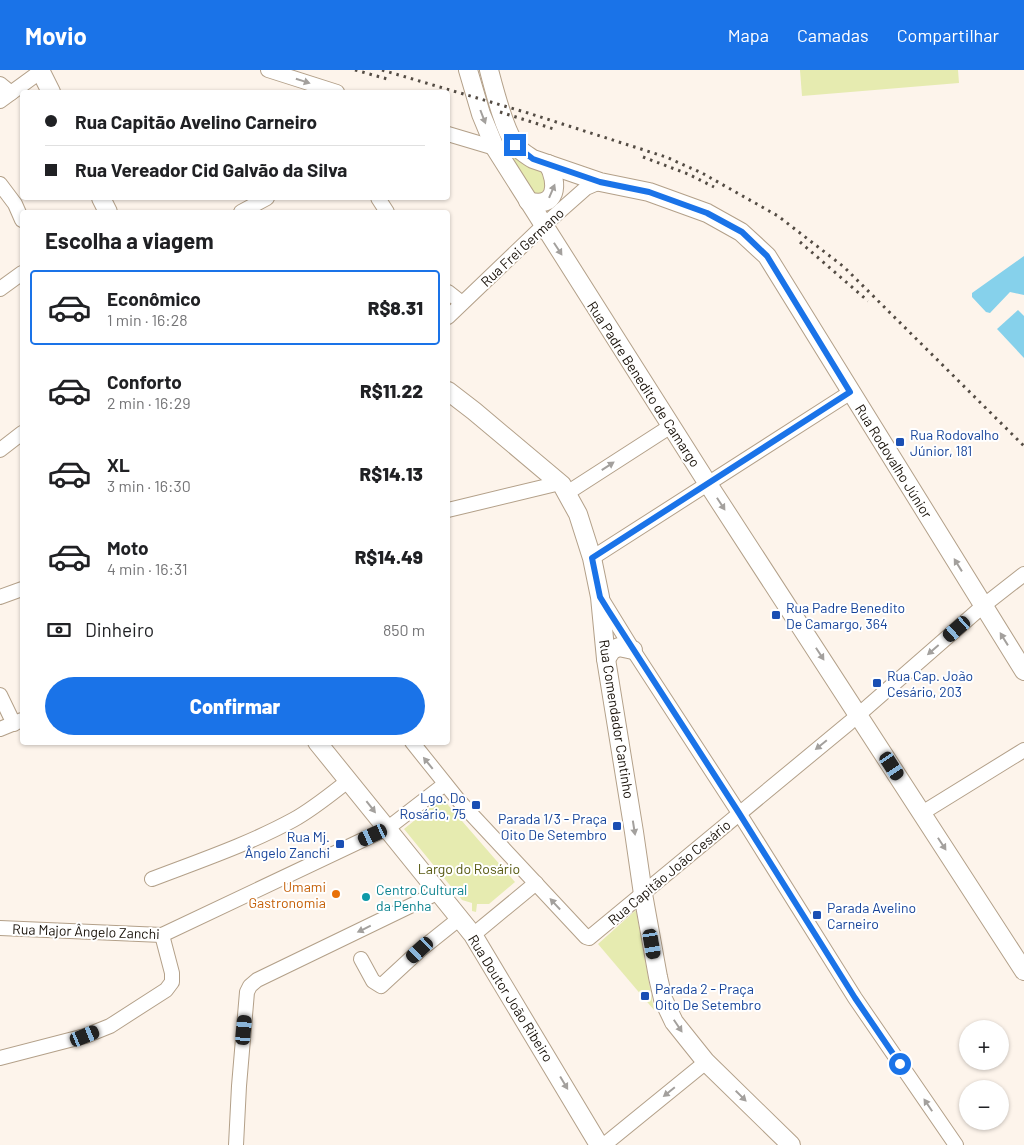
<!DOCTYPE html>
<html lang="pt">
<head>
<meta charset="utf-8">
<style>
  body { margin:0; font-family:Barlow,sans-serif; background:#f2f2f2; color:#202124; height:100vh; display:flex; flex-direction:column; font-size:19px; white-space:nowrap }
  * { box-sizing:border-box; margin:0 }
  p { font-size:16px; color:#757577 }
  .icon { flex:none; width:28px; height:28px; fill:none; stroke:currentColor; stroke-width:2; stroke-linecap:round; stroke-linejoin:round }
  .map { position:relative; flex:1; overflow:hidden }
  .drawer { position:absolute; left:20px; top:140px; width:430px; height:535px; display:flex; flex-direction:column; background:#fff; border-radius:5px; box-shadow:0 1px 4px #0004 }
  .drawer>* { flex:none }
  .hud { position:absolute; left:20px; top:20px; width:430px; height:110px; border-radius:5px; box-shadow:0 1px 4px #0004; display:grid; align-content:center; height:110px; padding:0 25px; background:#fff }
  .controls { position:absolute; left:959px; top:950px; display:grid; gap:10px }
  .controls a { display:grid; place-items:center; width:50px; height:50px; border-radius:50%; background:#fff; box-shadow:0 1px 4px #0004; font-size:25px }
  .end { position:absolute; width:22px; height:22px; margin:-11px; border:6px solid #1a73e8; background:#fff; box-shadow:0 0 0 2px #fff }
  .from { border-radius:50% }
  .car { position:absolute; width:15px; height:30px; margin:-15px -8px; border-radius:6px; box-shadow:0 0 4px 1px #0007; background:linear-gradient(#222 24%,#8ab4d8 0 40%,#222 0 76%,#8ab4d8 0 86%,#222 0) }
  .hud b { display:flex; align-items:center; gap:18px; height:48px; font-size:19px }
  .hud b+b { border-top:1px solid #e0e0e0 }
  .hud i { width:12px; height:12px; background:#202124 }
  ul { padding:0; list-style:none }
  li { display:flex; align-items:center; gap:15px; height:75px; margin:0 10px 8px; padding:0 15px; border:2px solid transparent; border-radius:5px }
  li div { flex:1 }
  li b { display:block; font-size:19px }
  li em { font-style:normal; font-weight:800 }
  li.active { border-color:#1a73e8 }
  li>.icon { width:45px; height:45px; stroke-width:1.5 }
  h2 { padding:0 25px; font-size:22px; line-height:60px }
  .pay { display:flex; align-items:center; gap:12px; height:55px; padding:0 25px; font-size:19px }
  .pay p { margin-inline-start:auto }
  .action { display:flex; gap:10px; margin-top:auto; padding:10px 25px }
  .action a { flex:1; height:58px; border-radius:30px; background:#1a73e8; color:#fff; font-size:20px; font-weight:800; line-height:58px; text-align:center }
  header { display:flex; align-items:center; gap:30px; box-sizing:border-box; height:70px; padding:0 25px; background:#1a73e8; color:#fff }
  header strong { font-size:24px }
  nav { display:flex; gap:28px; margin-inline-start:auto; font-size:18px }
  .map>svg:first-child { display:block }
  .green { fill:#e6ebb0 }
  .water { fill:#86d1eb }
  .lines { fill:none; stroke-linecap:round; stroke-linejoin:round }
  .minor-casing { stroke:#b3a089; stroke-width:16 }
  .major-casing { stroke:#b3a089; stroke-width:20 }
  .minor { stroke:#fff; stroke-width:14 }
  .major { stroke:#fff; stroke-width:18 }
  .rail { stroke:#544c44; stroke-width:3; stroke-dasharray:2.5 5; stroke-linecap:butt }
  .oneway { fill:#a3a09d }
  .route { stroke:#1a73e8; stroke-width:6 }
  .transit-dot { fill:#1a4fb4; stroke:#fff; stroke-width:2 }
  .food-dot { fill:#e8710a; stroke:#fff; stroke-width:2 }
  .culture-dot { fill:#0f9aa8; stroke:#fff; stroke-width:2 }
  .labels { text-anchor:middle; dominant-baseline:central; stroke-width:4; stroke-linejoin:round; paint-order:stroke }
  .street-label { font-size:14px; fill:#181109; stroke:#fff }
  .transit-label { font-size:14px; fill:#164399; stroke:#fff; text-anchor:start }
  .park-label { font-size:14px; fill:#585a13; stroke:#fff }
  .food-label { font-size:14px; fill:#c56008; stroke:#fff; text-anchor:end }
  .culture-label { font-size:14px; fill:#0d838f; stroke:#fff; text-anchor:start }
</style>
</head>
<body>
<header>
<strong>Movio</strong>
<nav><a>Mapa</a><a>Camadas</a><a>Compartilhar</a></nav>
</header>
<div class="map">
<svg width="1024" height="1075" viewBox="0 0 1024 1075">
  <rect width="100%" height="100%" fill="#fdf4eb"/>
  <g class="green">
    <path d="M 800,0 L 958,0 L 959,13 L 802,26 Z"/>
    <path d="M 502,73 L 546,106 L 548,114 L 540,125 L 533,125 Z"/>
    <path d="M 442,728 L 515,812 L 489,834 L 477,834 L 476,842 L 472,841 L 472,833 L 462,830 L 404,759 Z"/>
    <path d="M 636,840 L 654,940 L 598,874 Z"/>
  </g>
  <g class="water">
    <path d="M 1024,186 L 1024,225 L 1010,222 L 990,243 L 986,242 L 972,227 L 972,223 Z"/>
    <path d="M 1018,240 L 1024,246 L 1024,288 L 997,259 Z"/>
  </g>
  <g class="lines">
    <defs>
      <g id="minor">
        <path d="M 268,0 L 337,22"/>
        <path d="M 0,14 L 11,23"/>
        <path d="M 0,31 L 41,1"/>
        <path d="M 448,64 L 495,78"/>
        <path d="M 0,114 L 15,134 L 22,150"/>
        <path d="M 378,128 L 387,142"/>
        <path d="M 241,142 L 267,128"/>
        <path d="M 0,219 L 22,203"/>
        <path d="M 448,222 L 462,233"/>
        <path d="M 448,247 L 543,156 L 586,118 L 600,112"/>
        <path d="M 0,380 L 22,363"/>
        <path d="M 567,423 L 671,356"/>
        <path d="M 448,440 L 560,413"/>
        <path d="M 592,488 L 851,322"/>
        <path d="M 0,527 L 22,519"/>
        <path d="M 601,528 L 633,580 L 739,743 L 855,928 L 956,1075"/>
        <path d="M 0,625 L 14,654"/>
        <path d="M 0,659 L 22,650"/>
        <path d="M 412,672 L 460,732 L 586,867 L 589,868 L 849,653 L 983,536 L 1024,504"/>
        <path d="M 922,743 L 1024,680"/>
        <path d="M 152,809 C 199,791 249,774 293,750 C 313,739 331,724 349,710"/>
        <path d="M 0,858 L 162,865 L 388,758 L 445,714"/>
        <path d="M 473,865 L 536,813"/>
        <path d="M 361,889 L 373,911 L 381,916 L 420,880 L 460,848"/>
        <path d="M 0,988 L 85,966 L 110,956 L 166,920 L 172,912 L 172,903 L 162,865"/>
        <path d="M 236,1075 L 239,1016 L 247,922 L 250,916 L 257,910 L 439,822"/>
        <path d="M 604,1075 L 706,992"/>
      </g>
      <g id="major">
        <path d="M 40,0 L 51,22"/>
        <path d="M 468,0 L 481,44 L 495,78 L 708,414 L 1024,901"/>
        <path d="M 489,0 C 494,19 504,59 515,74 C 519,81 527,85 533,89 L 600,112 L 649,122 L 707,143 L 741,162 L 767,186 L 1024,601"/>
        <path d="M 101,128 L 108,142"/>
        <path d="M 528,131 C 557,140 559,113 548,94"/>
        <path d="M 448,321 L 474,341 L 562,415 L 578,444 L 592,488 L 600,527 L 606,589 L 634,762 L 643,824 L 658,907 L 663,929 L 674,952 L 706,992 L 791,1075"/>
        <path d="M 606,589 L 612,580 L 619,577 L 633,580"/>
        <path d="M 317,672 L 473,865 L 599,1075"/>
      </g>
    </defs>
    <use href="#minor" class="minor-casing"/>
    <use href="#major" class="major-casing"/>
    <use href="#minor" class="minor"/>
    <use href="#major" class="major"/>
    <g class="rail">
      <path d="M 355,0 L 391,10"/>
      <path d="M 382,0 L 528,43 L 666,87 L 702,103 L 778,146 L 844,197 L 1024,376"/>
      <path d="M 500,42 L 557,60"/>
      <path d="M 643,87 L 688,104 L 714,117"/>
      <path d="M 800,172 L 868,231"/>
    </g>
  </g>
  <defs><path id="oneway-solid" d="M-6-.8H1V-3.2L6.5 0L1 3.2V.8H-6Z" transform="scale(1.25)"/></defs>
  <g class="oneway">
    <use href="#oneway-solid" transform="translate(303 11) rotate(18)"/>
    <use href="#oneway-solid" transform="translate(483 47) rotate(69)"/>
    <use href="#oneway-solid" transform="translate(552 121) rotate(-67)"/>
    <use href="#oneway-solid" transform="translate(558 179) rotate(57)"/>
    <use href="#oneway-solid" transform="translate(608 396) rotate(-33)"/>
    <use href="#oneway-solid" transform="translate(721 434) rotate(57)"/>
    <use href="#oneway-solid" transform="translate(958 495) rotate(-122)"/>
    <use href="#oneway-solid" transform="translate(1004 569) rotate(-122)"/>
    <use href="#oneway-solid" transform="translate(933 580) rotate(139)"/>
    <use href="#oneway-solid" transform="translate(820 584) rotate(57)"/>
    <use href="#oneway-solid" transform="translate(821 675) rotate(141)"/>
    <use href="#oneway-solid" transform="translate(428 693) rotate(-129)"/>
    <use href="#oneway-solid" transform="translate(371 737) rotate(52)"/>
    <use href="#oneway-solid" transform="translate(634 758) rotate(81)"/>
    <use href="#oneway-solid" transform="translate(942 774) rotate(57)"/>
    <use href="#oneway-solid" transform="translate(555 834) rotate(-133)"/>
    <use href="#oneway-solid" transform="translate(364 859) rotate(154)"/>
    <use href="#oneway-solid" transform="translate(678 956) rotate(56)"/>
    <use href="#oneway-solid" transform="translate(564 1013) rotate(59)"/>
    <use href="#oneway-solid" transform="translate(669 1022) rotate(141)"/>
    <use href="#oneway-solid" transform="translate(741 1026) rotate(45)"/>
    <use href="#oneway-solid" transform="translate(928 1035) rotate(-124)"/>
  </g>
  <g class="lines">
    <path class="route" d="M 515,75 L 533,89 L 600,112 L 649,122 L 707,143 L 742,162 L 767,186 L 850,322 L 592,488 L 600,527 L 608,540 L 739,743 L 855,928 L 900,994"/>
  </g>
  <g class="transit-dot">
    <rect x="895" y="367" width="10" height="10" rx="2.5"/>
    <rect x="771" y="540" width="10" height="10" rx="2.5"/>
    <rect x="872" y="608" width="10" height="10" rx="2.5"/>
    <rect x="471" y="730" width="10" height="10" rx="2.5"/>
    <rect x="612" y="751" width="10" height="10" rx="2.5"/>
    <rect x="335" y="769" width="10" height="10" rx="2.5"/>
    <rect x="812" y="840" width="10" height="10" rx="2.5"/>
    <rect x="640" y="921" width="10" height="10" rx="2.5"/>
  </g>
  <circle class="food-dot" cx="336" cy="824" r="5"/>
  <circle class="culture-dot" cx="366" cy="827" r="5"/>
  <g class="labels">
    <g class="street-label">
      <text transform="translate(522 177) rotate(-43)">Rua Frei Germano</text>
      <text transform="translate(644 314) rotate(57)">Rua Padre Benedito de Camargo</text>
      <text transform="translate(894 391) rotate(58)">Rua Rodovalho Júnior</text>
      <text transform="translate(617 649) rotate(81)">Rua Comendador Cantinho</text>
      <text transform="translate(669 802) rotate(-40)">Rua Capitão João Cesário</text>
      <text transform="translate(86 861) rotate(2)">Rua Major Ângelo Zanchi</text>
      <text transform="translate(511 928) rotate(58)">Rua Doutor João Ribeiro</text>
    </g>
    <g class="transit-label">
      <text x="910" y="364">Rua Rodovalho<tspan x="910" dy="16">Júnior, 181</tspan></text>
      <text x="786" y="537">Rua Padre Benedito<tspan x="786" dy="16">De Camargo, 364</tspan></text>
      <text x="887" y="605">Rua Cap. João<tspan x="887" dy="16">Cesário, 203</tspan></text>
      <text x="466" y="727" text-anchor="end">Lgo. Do<tspan x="466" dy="16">Rosário, 75</tspan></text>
      <text x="607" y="748" text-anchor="end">Parada 1/3 - Praça<tspan x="607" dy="16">Oito De Setembro</tspan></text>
      <text x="330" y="766" text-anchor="end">Rua Mj.<tspan x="330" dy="16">Ângelo Zanchi</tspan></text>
      <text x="827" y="837">Parada Avelino<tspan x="827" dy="16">Carneiro</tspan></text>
      <text x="655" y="918">Parada 2 - Praça<tspan x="655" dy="16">Oito De Setembro</tspan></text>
    </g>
    <g class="park-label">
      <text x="469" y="798">Largo do Rosário</text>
    </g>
    <g class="food-label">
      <text x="326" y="816">Umami<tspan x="326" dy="16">Gastronomia</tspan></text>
    </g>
    <g class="culture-label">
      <text x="376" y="819">Centro Cultural<tspan x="376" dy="16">da Penha</tspan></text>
    </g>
  </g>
</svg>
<div class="controls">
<a>+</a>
<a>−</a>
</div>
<i class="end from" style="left:900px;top:994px"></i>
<i class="end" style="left:515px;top:75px"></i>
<i class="car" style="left:957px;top:559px;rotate:229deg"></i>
<i class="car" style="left:892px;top:696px;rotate:147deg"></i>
<i class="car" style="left:373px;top:765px;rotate:245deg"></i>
<i class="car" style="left:652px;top:874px;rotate:170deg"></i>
<i class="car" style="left:420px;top:880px;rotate:227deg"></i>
<i class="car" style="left:244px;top:960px;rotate:5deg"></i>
<i class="car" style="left:85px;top:966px;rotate:68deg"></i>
<div class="hud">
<b><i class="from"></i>Rua Capitão Avelino Carneiro</b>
<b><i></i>Rua Vereador Cid Galvão da Silva</b>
</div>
<section class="drawer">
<h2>Escolha a viagem</h2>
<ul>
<li class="active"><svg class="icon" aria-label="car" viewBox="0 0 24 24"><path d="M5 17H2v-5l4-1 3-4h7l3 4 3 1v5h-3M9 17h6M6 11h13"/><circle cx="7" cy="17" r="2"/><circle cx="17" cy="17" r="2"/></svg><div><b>Econômico</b><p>1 min · 16:28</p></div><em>R$8.31</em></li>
<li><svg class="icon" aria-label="car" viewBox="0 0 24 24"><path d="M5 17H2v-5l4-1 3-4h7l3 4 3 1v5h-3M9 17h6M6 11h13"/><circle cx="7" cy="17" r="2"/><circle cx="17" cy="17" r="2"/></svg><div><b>Conforto</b><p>2 min · 16:29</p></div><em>R$11.22</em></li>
<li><svg class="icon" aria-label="car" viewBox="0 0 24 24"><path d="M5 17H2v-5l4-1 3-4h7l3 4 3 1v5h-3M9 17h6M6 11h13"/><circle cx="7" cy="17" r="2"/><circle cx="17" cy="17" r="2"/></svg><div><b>XL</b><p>3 min · 16:30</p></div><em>R$14.13</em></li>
<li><svg class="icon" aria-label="car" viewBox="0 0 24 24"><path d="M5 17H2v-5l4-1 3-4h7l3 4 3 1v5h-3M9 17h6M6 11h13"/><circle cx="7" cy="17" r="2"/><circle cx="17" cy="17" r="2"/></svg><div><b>Moto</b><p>4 min · 16:31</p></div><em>R$14.49</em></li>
</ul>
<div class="pay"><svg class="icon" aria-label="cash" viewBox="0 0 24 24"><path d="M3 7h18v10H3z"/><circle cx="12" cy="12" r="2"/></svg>Dinheiro<p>850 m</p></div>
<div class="action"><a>Confirmar</a></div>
</section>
</div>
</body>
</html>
